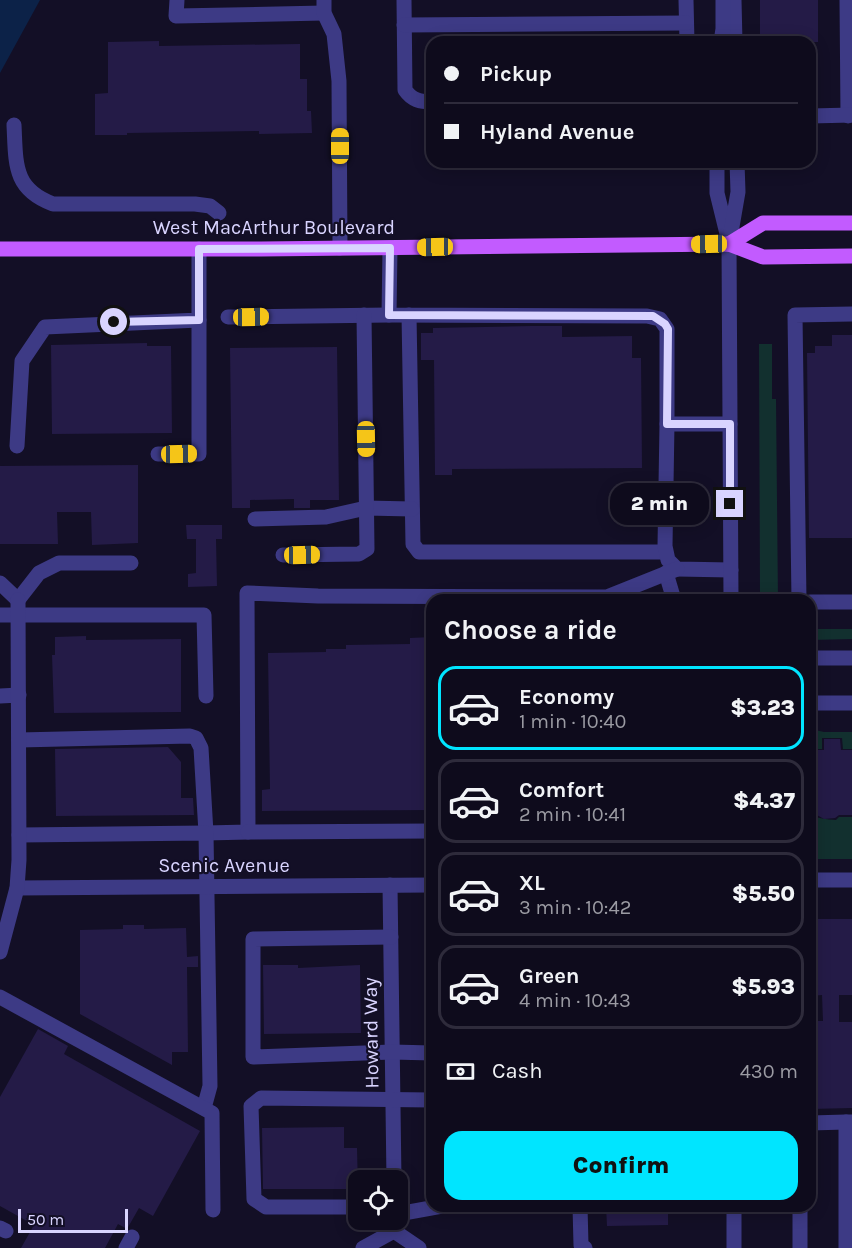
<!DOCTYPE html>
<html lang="en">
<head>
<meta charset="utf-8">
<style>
  body { margin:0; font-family:Karla,sans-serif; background:#1c1929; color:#f1f3f6; height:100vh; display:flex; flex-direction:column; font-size:22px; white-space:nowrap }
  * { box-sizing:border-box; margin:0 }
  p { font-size:20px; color:#9b9ba3 }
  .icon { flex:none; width:33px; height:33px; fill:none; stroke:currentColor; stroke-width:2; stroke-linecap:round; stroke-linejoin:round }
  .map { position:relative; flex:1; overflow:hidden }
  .panel { position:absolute; left:426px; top:594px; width:390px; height:618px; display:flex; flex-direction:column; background:#0e0b1c; border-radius:18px; box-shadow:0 3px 15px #0003,0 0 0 2px #2e2b3b }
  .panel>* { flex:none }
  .guide { position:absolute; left:426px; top:36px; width:390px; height:132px; border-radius:18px; box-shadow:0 3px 15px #0003,0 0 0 2px #2e2b3b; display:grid; align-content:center; height:132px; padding:0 18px; background:#0e0b1c }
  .tools { position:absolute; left:348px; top:1170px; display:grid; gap:12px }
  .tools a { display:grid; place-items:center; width:60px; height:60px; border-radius:12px; background:#0e0b1c; box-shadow:0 3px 15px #0003,0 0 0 2px #2e2b3b; font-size:30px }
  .scale { position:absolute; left:18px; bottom:15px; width:110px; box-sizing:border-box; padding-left:6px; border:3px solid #d9d4ff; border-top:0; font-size:16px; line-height:21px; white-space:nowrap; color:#d9d4ff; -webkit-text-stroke:4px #130f26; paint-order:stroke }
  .end { position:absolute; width:27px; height:27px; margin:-14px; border:8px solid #d9d4ff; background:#111; box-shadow:0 0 0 3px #111 }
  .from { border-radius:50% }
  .bubble { position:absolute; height:42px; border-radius:18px; background:#0e0b1c; box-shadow:0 3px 15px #0003,0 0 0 2px #2e2b3b; font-size:20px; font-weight:800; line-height:42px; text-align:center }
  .car { position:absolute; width:18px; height:36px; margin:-18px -9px; border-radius:8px; box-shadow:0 0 4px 2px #0007; background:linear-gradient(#f5c518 24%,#345 0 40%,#f5c518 0 76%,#345 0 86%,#f5c518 0) }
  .guide b { display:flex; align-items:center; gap:21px; height:57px; font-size:22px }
  .guide b+b { border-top:2px solid #2e2b3b }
  .guide i { width:15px; height:15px; background:#f1f3f6 }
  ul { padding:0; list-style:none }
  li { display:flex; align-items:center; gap:18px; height:84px; margin:0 12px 9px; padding:0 6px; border:3px solid #2e2b3b; border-radius:18px }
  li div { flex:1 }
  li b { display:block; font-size:22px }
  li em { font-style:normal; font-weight:800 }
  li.current { border-color:#00e5ff }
  li>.icon { width:54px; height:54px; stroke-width:1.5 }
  h2 { padding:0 18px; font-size:27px; line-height:72px }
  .pay { display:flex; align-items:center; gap:15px; height:66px; padding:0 18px; font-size:22px }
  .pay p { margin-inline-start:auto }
  .button { display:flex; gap:12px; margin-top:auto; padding:12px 18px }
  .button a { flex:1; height:69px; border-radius:18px; background:#00e5ff; color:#111; font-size:24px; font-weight:800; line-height:69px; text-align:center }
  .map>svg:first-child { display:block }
  .green { fill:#12302f }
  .water { fill:#0c2248 }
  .building { fill:#241b47 }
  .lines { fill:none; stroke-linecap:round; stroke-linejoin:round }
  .minor { stroke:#3d3a85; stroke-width:15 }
  .major { stroke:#c25bff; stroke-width:15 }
  .route { stroke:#d9d4ff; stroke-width:8 }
  .labels { text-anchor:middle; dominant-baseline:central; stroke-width:4.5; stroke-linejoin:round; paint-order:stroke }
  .street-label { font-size:20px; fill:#d9d4ff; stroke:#130f26 }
</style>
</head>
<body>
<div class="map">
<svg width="852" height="1248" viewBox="0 0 852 1248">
  <rect width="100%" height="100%" fill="#130f26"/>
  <g class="green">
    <path d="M 759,344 L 772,344 L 772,399 L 776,399 L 778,600 L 760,600 Z"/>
    <path d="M 810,629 L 852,629 L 852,639 L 810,640 Z"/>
    <path d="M 811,729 L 824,732 L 852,732 L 852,749 L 843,749 L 842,738 L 822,738 L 822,749 L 810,749 Z"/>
    <path d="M 810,817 C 819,817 826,820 836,820 L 839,817 L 852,817 L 852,859 L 810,859 Z"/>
  </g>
  <path class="water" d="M 0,0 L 40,0 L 0,73 Z"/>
  <g class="building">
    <rect x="760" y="0" width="58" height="42"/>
    <path d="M 159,41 L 159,46 L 300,44 L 300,79 L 307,79 L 307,111 L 311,111 L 312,133 L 259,134 L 259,131 L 127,133 L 127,135 L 95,135 L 95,94 L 108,93 L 108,42 Z"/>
    <path d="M 532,326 L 562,326 L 562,337 L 632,336 L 632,358 L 641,358 L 642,468 L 452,469 L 452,475 L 435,475 L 434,360 L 421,360 L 421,333 L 433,333 L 433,328 Z"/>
    <path d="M 832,335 L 852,335 L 852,538 L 809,538 L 807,353 L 815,353 L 815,346 L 832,346 Z"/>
    <path d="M 147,343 L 147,346 L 171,346 L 172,433 L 52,434 L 51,345 Z"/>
    <path d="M 337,347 L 339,500 L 310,500 L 310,508 L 294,508 L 294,499 L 250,500 L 250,508 L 232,508 L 230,348 Z"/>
    <path d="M 138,465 L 138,543 L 92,545 L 91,512 L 57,512 L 58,544 L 0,544 L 0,466 Z"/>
    <path d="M 186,525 L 222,525 L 222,539 L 216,539 L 217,586 L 188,587 L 188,574 L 196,573 L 196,539 L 187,539 Z"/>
    <path d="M 86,636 L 86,640 L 181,639 L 181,712 L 54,713 L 52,655 L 55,655 L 55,637 Z"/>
    <path d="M 432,637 L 432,810 L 262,811 L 262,790 L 270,789 L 268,653 L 326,652 L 326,649 L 346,649 L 346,645 L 410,644 L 410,638 Z"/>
    <path d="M 824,739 L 840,739 L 841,750 L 852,750 L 852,815 L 839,815 L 835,818 L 824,819 L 817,815 L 810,815 L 810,750 L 824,750 Z"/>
    <path d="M 168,747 L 181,762 L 181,798 L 193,798 L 194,815 L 56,816 L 55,749 Z"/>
    <path d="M 810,919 L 852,919 L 852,995 L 839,995 L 839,1022 L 852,1022 L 852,1108 L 810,1109 L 810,1021 L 823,1021 L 822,995 L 810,996 Z"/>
    <path d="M 123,925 L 144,925 L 144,929 L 186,928 L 187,957 L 198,956 L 198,967 L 187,967 L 188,1052 L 172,1052 L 172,1065 L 80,1014 L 80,930 L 123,929 Z"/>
    <path d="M 263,965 L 298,965 L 298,968 L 360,965 L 361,1033 L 264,1034 Z"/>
    <path d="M 38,1029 L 68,1046 L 64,1054 L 200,1131 L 153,1216 L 139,1208 L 127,1229 L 118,1224 L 105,1248 L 21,1248 L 34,1225 L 0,1206 L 0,1097 Z"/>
    <path d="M 344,1127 L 344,1148 L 357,1148 L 358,1189 L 263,1189 L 262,1128 Z"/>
    <path d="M 606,1206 L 668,1206 L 668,1225 L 607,1226 Z"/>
  </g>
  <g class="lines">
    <g class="minor">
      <path d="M 177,0 L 176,16 L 324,13"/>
      <path d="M 324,0 L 324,13 L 334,34 L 339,81 L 340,248"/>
      <path d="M 404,0 L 405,90 C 412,100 420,102 432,102"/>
      <path d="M 686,0 L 687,42"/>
      <path d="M 734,0 L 735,42"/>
      <path d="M 847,0 L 848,116"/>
      <path d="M 404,25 L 686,23"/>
      <path d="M 721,42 L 723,29 L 723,0"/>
      <path d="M 810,116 L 852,115"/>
      <path d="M 14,125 C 16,164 13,189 53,204 L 195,204 L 210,206 L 219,213"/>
      <path d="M 717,162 L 717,193 L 728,238"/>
      <path d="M 390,248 L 389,315 L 647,316 L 660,319 L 667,329 L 667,424 L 730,424"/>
      <path d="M 409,315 L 413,544 L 419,552 L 665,552"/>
      <path d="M 228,317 L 389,315"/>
      <path d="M 667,424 L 665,546 L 668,560 L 677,569 L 731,570"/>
      <path d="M 17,446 L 22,361 L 45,327 L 199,320 L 199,249"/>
      <path d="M 158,454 L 199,454 L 199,320"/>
      <path d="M 255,519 L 326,517 L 366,508 L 412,509"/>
      <path d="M 283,555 L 359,554 L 367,549 L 364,315"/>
      <path d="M 666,573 L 674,600"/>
      <path d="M 0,583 L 18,600"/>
      <path d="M 18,600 L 39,573 L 59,563 L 131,563"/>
      <path d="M 731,600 L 729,244 L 738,192 L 737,162"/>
      <path d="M 799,600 L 795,315 L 852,314"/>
      <path d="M 810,602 L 852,602"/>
      <path d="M 0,615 L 204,615 L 206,696"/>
      <path d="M 810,658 L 852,658"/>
      <path d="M 0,696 L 19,695"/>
      <path d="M 810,703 L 852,703"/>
      <path d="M 19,740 L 190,736 L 196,738 L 201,748 L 206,833 L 248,832 L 247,593 L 318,596 L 607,597 L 677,569"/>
      <path d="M 248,832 L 432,831"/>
      <path d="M 19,835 L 206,833 L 210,1086 L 204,1108"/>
      <path d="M 810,880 L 852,880"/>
      <path d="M 390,885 L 394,1180"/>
      <path d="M 17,888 L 432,885"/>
      <path d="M 391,937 L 253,939 L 253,1057 L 392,1052 L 432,1053"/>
      <path d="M 0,952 L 17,888 L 19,860 L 18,600"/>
      <path d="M 0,997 L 212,1113 L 213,1210"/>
      <path d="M 810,1123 L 846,1122"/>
      <path d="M 523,1206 L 527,1206"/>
      <path d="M 580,1206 L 581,1245 L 585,1248"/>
      <path d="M 734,1206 L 734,1248"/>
      <path d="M 358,1207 L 266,1207 L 254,1199 L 251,1106 L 261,1098 L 432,1100"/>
      <path d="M 398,1214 L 442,1206"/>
      <path d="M 0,1228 L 6,1231"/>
      <path d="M 394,1231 L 419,1248"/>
      <path d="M 126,1248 L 132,1237"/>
      <path d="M 363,1248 L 394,1231"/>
      <path d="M 800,1248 L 800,1206"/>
      <path d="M 846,1248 L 846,1122 L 852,1122"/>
    </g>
    <g class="major">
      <path d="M 729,244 L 763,223 L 852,223"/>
      <path d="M 0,249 L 261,249 L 729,244 L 763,257 L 852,256"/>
    </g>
  </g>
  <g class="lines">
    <path class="route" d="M 114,322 L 199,320 L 199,249 L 390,248 L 389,315 L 653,316 L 665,324 L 668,329 L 667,424 L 730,424 L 730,504"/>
  </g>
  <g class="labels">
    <g class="street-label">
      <text x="274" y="227">West MacArthur Boulevard</text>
      <text x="224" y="865">Scenic Avenue</text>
      <text transform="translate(371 1033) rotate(-91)">Howard Way</text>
    </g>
  </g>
</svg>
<div class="tools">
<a><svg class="icon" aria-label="locate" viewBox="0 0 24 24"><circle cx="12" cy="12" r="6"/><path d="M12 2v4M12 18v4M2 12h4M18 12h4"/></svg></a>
</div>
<div class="scale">50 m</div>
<i class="end from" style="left:114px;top:322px"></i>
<i class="end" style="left:730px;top:504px"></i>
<div class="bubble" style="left:610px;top:483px;width:99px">2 min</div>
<i class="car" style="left:340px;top:146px;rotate:0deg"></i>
<i class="car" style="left:709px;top:244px;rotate:269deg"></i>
<i class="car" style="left:435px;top:247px;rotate:269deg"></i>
<i class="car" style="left:251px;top:317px;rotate:89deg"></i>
<i class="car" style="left:366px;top:439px;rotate:179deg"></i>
<i class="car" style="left:179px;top:454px;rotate:89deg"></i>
<i class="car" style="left:302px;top:555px;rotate:89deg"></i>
<div class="guide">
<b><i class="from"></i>Pickup</b>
<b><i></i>Hyland Avenue</b>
</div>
<section class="panel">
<h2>Choose a ride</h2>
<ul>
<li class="current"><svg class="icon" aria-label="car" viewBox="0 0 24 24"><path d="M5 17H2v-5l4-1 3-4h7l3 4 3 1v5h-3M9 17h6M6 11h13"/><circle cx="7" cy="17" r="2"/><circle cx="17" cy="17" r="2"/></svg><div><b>Economy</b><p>1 min · 10:40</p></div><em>$3.23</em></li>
<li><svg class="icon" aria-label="car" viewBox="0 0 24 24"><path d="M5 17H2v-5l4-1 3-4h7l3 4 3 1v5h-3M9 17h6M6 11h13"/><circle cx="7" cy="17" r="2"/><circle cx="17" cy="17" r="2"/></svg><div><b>Comfort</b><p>2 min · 10:41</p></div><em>$4.37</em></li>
<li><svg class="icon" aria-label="car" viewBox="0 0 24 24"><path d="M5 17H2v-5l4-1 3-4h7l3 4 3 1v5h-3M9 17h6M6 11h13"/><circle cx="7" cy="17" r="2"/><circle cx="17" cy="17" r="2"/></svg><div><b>XL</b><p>3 min · 10:42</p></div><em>$5.50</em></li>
<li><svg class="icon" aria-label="car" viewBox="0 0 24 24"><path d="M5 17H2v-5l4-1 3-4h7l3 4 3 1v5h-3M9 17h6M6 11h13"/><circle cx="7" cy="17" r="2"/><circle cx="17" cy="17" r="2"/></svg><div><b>Green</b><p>4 min · 10:43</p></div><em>$5.93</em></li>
</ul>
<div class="pay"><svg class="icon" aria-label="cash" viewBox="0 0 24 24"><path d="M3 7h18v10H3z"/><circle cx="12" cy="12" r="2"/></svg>Cash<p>430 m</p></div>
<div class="button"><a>Confirm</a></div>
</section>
</div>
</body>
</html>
